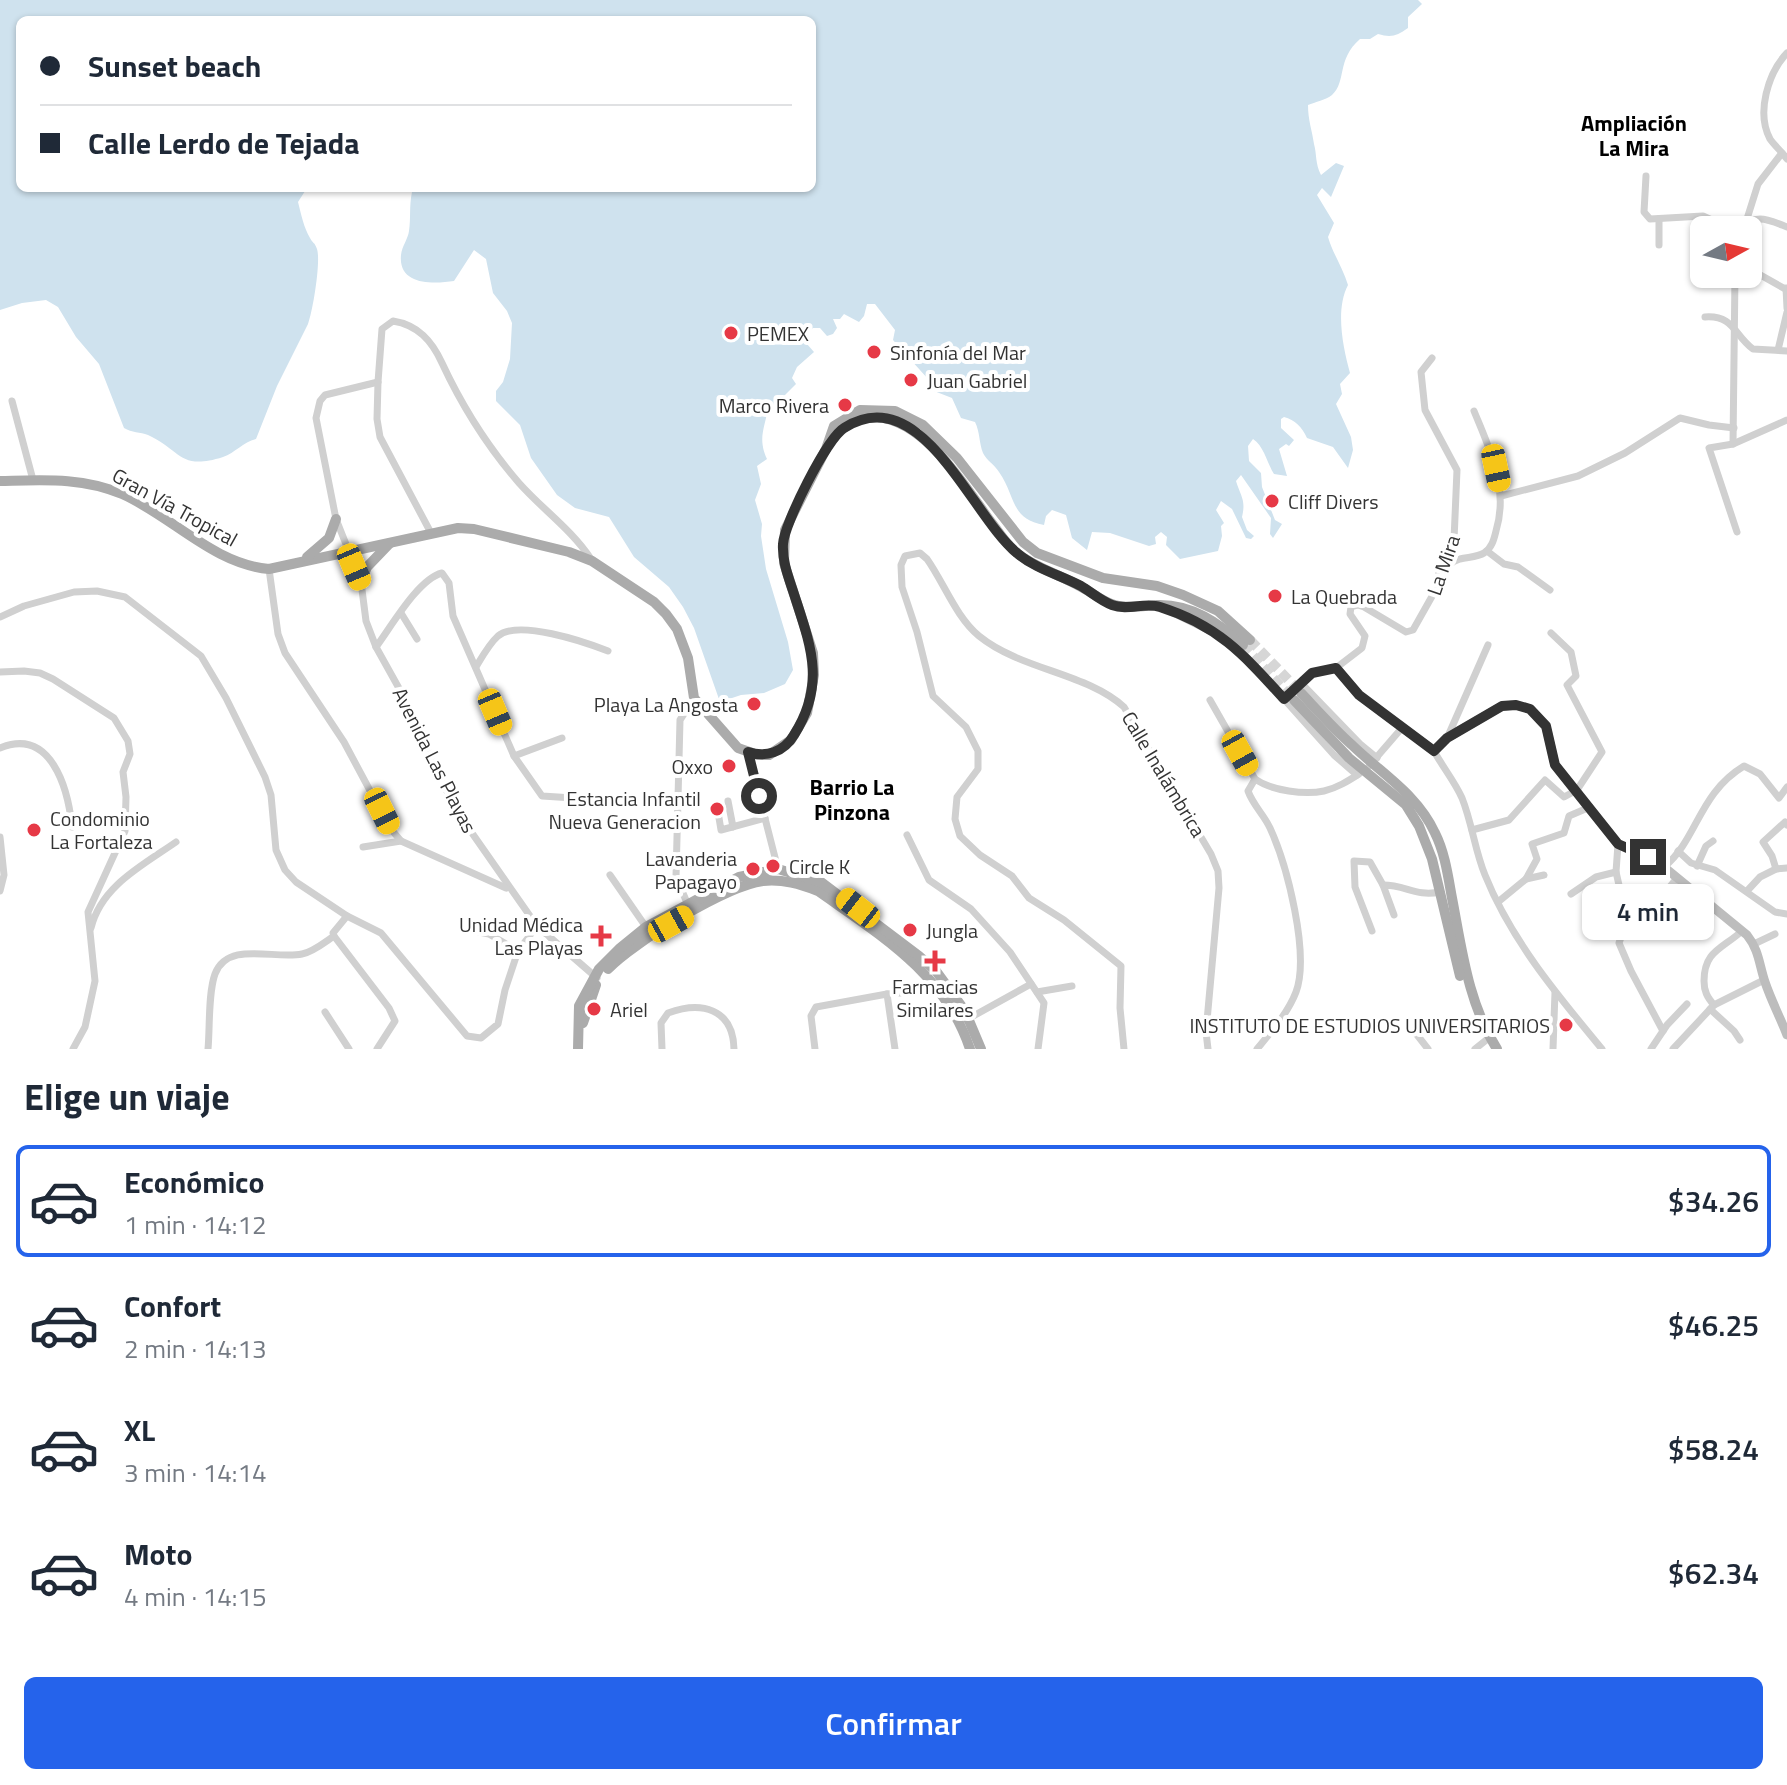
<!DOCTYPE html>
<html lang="es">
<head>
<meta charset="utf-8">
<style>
  body { margin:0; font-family:"Titillium Web",sans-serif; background:#f2f2f3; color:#1f2937; height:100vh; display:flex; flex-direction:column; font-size:30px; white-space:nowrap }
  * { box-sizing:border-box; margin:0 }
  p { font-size:26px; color:#747a83 }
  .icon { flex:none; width:44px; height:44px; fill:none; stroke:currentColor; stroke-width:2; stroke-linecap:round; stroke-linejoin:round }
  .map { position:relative; height:1049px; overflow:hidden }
  .details { display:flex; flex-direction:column; background:#fff; flex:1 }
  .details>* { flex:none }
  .banner { position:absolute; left:16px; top:16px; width:800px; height:176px; border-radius:12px; box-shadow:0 2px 6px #0004; display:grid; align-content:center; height:176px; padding:0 24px; background:#fff }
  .needle { width:52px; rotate:82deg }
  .tools { position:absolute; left:1690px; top:216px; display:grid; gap:16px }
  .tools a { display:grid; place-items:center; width:72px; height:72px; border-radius:12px; background:#fff; box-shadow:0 2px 6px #0004; font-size:40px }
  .end { position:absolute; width:36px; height:36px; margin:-18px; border:10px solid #333; background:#fff; box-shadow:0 0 0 4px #fff }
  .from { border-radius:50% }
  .bubble { position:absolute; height:56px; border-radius:12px; background:#fff; box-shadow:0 2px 6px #0004; font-size:26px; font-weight:600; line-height:56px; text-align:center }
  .car { position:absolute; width:24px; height:48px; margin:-24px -12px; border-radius:10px; box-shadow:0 0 6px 2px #0007; background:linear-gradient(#f5c518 24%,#345 0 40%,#f5c518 0 76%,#345 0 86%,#f5c518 0) }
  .banner b { display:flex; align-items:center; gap:28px; height:76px; font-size:30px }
  .banner b+b { border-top:2px solid #e0e1e3 }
  .banner i { width:20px; height:20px; background:#1f2937 }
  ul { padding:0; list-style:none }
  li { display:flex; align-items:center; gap:24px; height:112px; margin:0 16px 12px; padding:0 8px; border:4px solid transparent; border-radius:12px }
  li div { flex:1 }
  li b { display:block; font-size:30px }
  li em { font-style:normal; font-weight:600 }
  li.selected { border-color:#2563eb }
  li>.icon { width:72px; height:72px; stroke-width:1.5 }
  h2 { padding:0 24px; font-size:36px; line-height:96px }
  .primary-button { display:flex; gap:16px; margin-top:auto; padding:16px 24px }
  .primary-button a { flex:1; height:92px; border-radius:12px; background:#2563eb; color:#fff; font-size:32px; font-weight:600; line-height:92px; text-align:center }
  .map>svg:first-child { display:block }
  .water { fill:#cfe2ee }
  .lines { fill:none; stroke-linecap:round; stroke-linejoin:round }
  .primary-tunnel { stroke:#d6d6d6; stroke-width:10; stroke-dasharray:10 5; stroke-linecap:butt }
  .street { stroke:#d0d0d0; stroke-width:7 }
  .secondary { stroke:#bdbdbd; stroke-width:9 }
  .primary { stroke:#ababab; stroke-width:10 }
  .route { stroke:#333; stroke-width:10 }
  .poi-dot { fill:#e63946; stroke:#fff; stroke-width:3 }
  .labels { text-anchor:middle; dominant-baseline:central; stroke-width:8; stroke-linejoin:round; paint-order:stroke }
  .poi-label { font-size:20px; fill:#333; stroke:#fff; text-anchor:start }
  .street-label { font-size:20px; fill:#333; stroke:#fff }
  .neighbourhood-label { font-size:22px; font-weight:bold; fill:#000; stroke:#fff }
</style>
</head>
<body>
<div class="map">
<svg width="1787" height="1049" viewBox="0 0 1787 1049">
  <rect width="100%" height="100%" fill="#fff"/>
  <path class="water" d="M 0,0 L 1418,0 L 1422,4 L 1408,17 L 1408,28 C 1397,36 1391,38 1378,34 L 1370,39 L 1360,39 C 1336,60 1347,81 1332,95 C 1326,100 1315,102 1308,105 C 1308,120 1312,130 1314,144 C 1317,155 1315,163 1321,175 L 1336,163 L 1344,166 L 1331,197 L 1322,188 L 1317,195 L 1334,223 L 1328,237 C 1333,254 1343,268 1348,285 C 1335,310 1343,347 1350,373 L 1340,384 L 1342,394 L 1336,404 L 1351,437 L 1353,450 L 1348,468 L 1333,447 L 1307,438 C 1302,427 1295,420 1284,417 L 1281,419 L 1281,428 L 1294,440 L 1289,446 L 1286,444 L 1279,449 L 1287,476 L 1274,474 C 1267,463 1264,446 1253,439 L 1248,446 L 1249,461 L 1261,473 L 1262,487 L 1275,520 L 1282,524 L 1273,538 L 1270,534 L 1271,518 L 1241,475 L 1236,481 C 1241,497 1246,500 1242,517 L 1247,530 L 1254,536 L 1251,539 L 1246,538 L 1232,509 L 1221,501 L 1216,510 L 1224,523 L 1221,526 L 1222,536 L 1218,551 L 1180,559 L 1166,545 L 1167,537 L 1161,532 L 1155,537 L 1156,544 L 1149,546 L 1110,533 L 1092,532 L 1087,550 L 1072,538 L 1066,515 L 1052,510 L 1046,516 L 1044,525 C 1010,519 1016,496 999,472 C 994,464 987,461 983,453 C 979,443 980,432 975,422 L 961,418 L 952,398 L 934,391 L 928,379 L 893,340 L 895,330 L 875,304 L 867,304 L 864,316 L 859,322 L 844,314 L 840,319 L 833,319 L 837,328 L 833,334 L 827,336 L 820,328 L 813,328 L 806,333 L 807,344 L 814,352 L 797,367 L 792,378 L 796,384 L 767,413 C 764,430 758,439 767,459 L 757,466 L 761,484 L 755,500 L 762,524 L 761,536 L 766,569 L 788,642 L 793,670 L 785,684 L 764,693 L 741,695 L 720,702 L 694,628 L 683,607 L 669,587 L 634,557 L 609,517 L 575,508 L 557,495 L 531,458 L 520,425 L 496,401 L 496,391 L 503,382 L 510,359 L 512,323 L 507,311 L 493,293 L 486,259 L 474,250 L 454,281 C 434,284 398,286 401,255 C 402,246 408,239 409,231 C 411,218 409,206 412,192 L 408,188 L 812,188 L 812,20 L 20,20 L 20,188 L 307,188 L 298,202 C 301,214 304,228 310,238 C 314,245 314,241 317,249 C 321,261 313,311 308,324 L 277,386 L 256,439 C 243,442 235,453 223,457 C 179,471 181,450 148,435 C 140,432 132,433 124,428 L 99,364 L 76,337 L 58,307 L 46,300 L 22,303 L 0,310 Z"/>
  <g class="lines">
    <g class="primary-tunnel">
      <path d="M 1250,640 L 1301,693"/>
      <path d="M 1243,645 L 1293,700"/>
    </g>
    <g class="street">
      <path d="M 1787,53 C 1768,73 1756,113 1770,139 C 1775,146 1782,152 1787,159"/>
      <path d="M 1646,176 L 1644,212 L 1650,219 L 1703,216 L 1734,230"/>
      <path d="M 1746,222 L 1758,184 L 1782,153"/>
      <path d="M 1740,230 C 1754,212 1769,220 1787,227"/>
      <path d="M 1659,245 L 1659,219"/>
      <path d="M 1748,268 L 1787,290"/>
      <path d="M 1786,288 L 1787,308"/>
      <path d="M 1705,317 C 1734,315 1734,335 1753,349 L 1787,351"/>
      <path d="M 1778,350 L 1787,312"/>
      <path d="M 378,382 L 325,395 L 320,401 L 316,418 L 336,519 L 361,582 L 366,621 L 376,647 L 415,717 L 433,764 L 458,813 L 537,926 L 597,978"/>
      <path d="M 12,401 L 33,480"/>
      <path d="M 1733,444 L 1735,274"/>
      <path d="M 1501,496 L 1578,476 L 1625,453 L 1680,418 L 1709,425 L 1734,428"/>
      <path d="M 1737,532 L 1709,448 L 1733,444 L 1787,420"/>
      <path d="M 431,533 L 380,437 L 377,419 L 378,382 L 382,329 L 393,321 C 418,325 432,341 442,363 C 462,406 487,446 519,483 C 542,509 571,529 591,559"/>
      <path d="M 1487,551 L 1504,564 L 1518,567 L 1550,590"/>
      <path d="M 269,569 L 278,634 L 285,653 L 344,742 L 390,828 L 401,841 L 506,888"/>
      <path d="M 1439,571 C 1446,567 1453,561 1460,559 C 1468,557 1478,557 1484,553 C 1492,548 1494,539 1496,531 C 1509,488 1490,450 1474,411"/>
      <path d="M 1163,608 L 1226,639 L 1248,659 L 1334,755 L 1357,775"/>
      <path d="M 401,613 L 417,639"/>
      <path d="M 0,617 L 24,606 L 74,592 L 97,591 L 125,597 L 201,656 L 226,698 L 265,777 L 271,795 L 276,850 L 285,870 L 296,882 L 347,916 L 381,933 L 467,1036 L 481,1038 L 498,1024 L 505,990 L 518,951 L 537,926"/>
      <path d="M 376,647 C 391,627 418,579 442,573 L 449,583 L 453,616 L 514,756 L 542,796 L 589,799"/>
      <path d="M 476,667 C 482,657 489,644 498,636 C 518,619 585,642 608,651"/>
      <path d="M 0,672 L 24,671 L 40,673 L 53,679 L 114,718 L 128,741 L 130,754 L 123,772 L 126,797 L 125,831 L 88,912 L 95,981 L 85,1027 L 73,1049"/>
      <path d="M 1301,683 L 1360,744 L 1377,758"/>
      <path d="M 1284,699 L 1312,673 L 1336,668 L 1362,648 L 1365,636 L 1350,614 L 1351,607 L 1358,605 L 1364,607 L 1406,632 L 1413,630 L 1435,591 L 1442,558 L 1452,549 L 1454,540 L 1457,470 L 1425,410 L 1421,372 L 1432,358"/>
      <path d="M 1210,700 L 1255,779 C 1272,791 1305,795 1324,791 C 1337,788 1348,781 1359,774"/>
      <path d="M 1448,736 L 1488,645"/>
      <path d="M 0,748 C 51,727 68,788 72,827"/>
      <path d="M 1434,751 C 1442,766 1455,782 1462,798 C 1472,823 1475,851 1485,875 C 1511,940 1558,996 1602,1049"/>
      <path d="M 748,752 L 778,869"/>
      <path d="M 514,756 L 562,738"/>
      <path d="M 1369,766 L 1401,729"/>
      <path d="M 1255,779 L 1248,791 C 1253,805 1264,815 1270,828 C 1287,865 1310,954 1296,992 C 1288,1013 1271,1032 1257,1049"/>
      <path d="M 728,801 L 733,827"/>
      <path d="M 718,812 L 721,830 L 765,818"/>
      <path d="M 1787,825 L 1785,822 L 1763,842 L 1772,856 L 1776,869 L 1787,868"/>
      <path d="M 1472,830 L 1509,820 L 1545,780 L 1564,797 L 1577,790 L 1602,752 L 1567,685 L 1576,676 L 1571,652 L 1551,633"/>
      <path d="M 907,835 L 929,880 L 971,909 L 1010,952 L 1044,1003 L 1038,1049"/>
      <path d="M 0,837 L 4,875 L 0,891"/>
      <path d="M 1618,844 L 1616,872 L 1627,920 L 1619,943 L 1631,971 L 1663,1031"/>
      <path d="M 363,847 L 401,841"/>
      <path d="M 1678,851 L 1691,863 L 1715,870 L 1775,912 L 1787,914"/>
      <path d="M 1697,866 L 1706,846 L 1713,841"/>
      <path d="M 1664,867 C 1698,839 1698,794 1744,766 L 1760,774 L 1779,798 L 1787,787"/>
      <path d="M 610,875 L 646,927"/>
      <path d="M 1526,879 L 1537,859 L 1532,844 L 1564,833 L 1569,816 L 1590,807"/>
      <path d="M 1747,891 L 1760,877 L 1776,869"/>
      <path d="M 1571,894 L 1596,877 L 1616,872"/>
      <path d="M 1498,902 L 1526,879 L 1544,875"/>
      <path d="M 688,905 L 676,877 L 680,720 L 694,698"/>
      <path d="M 1394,915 L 1383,885 C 1406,885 1416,897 1440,892"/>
      <path d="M 1627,920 L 1641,909 L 1646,893 L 1657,892 L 1664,894 L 1677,878"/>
      <path d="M 91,928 C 101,886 143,865 176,842"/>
      <path d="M 1372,931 L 1355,887 L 1354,861 L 1370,862 L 1383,885"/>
      <path d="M 479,932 L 489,934 L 518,951"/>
      <path d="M 334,936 L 389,1008 L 395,1021 L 377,1049"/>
      <path d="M 1754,944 L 1775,934"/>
      <path d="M 1037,992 L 1072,986"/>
      <path d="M 887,994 L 895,1049"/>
      <path d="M 1714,1005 C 1707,997 1704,991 1704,981 C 1704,951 1722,949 1742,931"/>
      <path d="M 1710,1009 L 1734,1031 L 1740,1040"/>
      <path d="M 325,1012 L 349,1049"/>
      <path d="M 966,1020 L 1031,984"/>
      <path d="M 1407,1022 L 1428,1049"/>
      <path d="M 208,1049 C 210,1028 208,993 215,974 C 228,940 275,960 302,954 C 313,952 325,942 334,936 L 333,933 L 347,916"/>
      <path d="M 662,1049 L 661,1023 L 668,1013 C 701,1001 733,1008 734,1049"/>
      <path d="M 815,1049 L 811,1016 L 816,1007 L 887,994 L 938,990"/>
      <path d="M 1124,1049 L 1120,1008 L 1121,966 L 1064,920 L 1029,898 L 1012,876 L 980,855 L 960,836 L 955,819 L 957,797 L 978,769 L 978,751 L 966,727 L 933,696 L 917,632 L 902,587 L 901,565 L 905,556 L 920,553 L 927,559 C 944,583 956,617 979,636 C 1021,670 1087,673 1124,707 L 1211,854 L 1218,871 L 1219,888 L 1206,1032 L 1208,1049"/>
      <path d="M 1475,1049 L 1490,1037"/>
      <path d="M 1553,1049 L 1555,992"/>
      <path d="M 1651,1049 L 1667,1025 L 1687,1004"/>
      <path d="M 1673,1049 L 1714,1005 L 1764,980"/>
    </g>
    <path class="secondary" d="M 1336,668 L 1359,695 L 1434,751 L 1447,738 L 1502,706 L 1516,705 L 1530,709 L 1546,726 L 1555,765 L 1618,844 L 1664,867 L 1747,935 C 1759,950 1759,964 1765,982 C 1771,1000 1780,1017 1787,1035"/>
    <g class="primary">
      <path d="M 834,438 C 844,425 860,416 876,417 C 925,420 964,485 990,521 C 999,532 1007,546 1018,554 C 1038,569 1061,575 1083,588 C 1093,593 1103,602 1115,605 C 1129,609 1143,606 1157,605 C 1192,604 1219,623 1243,645"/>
      <path d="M 0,481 C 43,480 82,477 122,494 C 172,516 213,564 269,569 L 458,528 L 474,529 L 569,552 L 592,561 L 654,602 L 666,614 L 677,629 L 688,658 L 694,698 L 738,748 L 758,755 L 769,755 L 791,740 L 807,713 L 814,675 L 813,653 L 784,563 L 785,530 L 826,449 L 834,426 L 860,410 L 895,411 L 923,425 L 957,458 L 1023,542 L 1037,553 L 1103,578 L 1157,586 L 1183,595 L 1218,611 L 1250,640"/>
      <path d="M 307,557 L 329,538 L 336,519"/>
      <path d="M 361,582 L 367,567 L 390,543"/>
      <path d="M 1301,693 C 1318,711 1334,729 1352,745 C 1382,774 1417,794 1435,833 C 1445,853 1448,876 1452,898 C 1462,950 1468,1003 1497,1049"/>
      <path d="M 1294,700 L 1349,758 L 1406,805 L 1419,826 L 1432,859 L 1460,976"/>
      <path d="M 608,969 C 634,942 726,886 763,881 C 783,879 800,884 818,891 C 880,935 945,973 970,1049"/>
      <path d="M 583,1023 L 596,985"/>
      <path d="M 578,1049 L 579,1006 L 599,969 L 619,949 L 646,927 L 739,877 L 778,869 L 821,882 L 919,956 L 936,971 L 965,1011 L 981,1049"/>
    </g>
  </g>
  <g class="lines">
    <path class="route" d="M 759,796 L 748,752 C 766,758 784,752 794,735 C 827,683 810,644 793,591 C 788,576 782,560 783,544 C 784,524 827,438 844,428 C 922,379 971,516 1017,553 C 1036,569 1060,575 1081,586 C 1091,592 1101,601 1112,605 C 1128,611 1145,602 1160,607 C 1218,625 1245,656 1284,699 L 1312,673 L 1336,668 L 1359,695 L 1434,751 L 1447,738 L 1502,706 L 1516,705 L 1530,709 L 1546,726 L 1555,765 L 1618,844 L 1648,857"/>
  </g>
  <g class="poi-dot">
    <circle cx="731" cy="333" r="8"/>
    <circle cx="874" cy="352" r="8"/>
    <circle cx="911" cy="380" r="8"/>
    <circle cx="845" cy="405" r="8"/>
    <circle cx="1272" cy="501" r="8"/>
    <circle cx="1275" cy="596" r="8"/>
    <circle cx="754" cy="704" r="8"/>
    <circle cx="729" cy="766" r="8"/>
    <circle cx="717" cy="809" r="8"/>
    <circle cx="34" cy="830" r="8"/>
    <circle cx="773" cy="866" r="8"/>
    <circle cx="753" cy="869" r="8"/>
    <circle cx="910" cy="930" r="8"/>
    <path d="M597 924h8v8h8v8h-8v8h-8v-8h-8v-8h8z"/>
    <path d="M931 949h8v8h8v8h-8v8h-8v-8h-8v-8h8z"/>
    <circle cx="594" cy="1009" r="8"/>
    <circle cx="1566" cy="1025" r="8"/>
  </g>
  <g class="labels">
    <g class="poi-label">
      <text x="747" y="333">PEMEX</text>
      <text x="890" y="352">Sinfonía del Mar</text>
      <text x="927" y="380">Juan Gabriel</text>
      <text x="829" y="405" text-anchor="end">Marco Rivera</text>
      <text x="1288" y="501">Cliff Divers</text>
      <text x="1291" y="596">La Quebrada</text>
      <text x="738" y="704" text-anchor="end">Playa La Angosta</text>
      <text x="713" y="766" text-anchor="end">Oxxo</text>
      <text x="701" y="798" text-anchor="end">Estancia Infantil<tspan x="701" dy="23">Nueva Generacion</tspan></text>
      <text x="50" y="818">Condominio<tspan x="50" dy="23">La Fortaleza</tspan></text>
      <text x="737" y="858" text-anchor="end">Lavanderia<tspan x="737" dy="23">Papagayo</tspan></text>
      <text x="789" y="866">Circle K</text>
      <text x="583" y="924" text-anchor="end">Unidad Médica<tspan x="583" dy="23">Las Playas</tspan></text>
      <text x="926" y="930">Jungla</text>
      <text x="935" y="986" text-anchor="middle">Farmacias<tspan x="935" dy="23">Similares</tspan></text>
      <text x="610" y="1009">Ariel</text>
      <text x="1550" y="1025" text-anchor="end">INSTITUTO DE ESTUDIOS UNIVERSITARIOS</text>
    </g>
    <g class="street-label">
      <text transform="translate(175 507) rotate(29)">Gran Vía Tropical</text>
      <text transform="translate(1443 565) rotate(-71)">La Mira</text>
      <text transform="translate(435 760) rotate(63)">Avenida Las Playas</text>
      <text transform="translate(1164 774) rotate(59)">Calle Inalámbrica</text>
    </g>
    <g class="neighbourhood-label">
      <text x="1634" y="123">Ampliación<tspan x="1634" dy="25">La Mira</tspan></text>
      <text x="852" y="787">Barrio La<tspan x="852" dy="25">Pinzona</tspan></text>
    </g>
  </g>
</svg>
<div class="tools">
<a><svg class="needle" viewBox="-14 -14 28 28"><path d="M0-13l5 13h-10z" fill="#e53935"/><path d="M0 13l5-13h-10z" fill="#747a83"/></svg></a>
</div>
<i class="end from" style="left:759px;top:796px"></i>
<i class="end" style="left:1648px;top:857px"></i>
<div class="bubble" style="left:1582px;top:884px;width:132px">4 min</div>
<i class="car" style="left:1496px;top:468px;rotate:168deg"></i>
<i class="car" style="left:354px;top:567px;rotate:157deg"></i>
<i class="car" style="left:495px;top:712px;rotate:157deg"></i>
<i class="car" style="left:1240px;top:753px;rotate:151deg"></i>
<i class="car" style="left:382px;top:811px;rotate:154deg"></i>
<i class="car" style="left:858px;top:908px;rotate:308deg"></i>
<i class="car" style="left:671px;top:924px;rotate:61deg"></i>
<div class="banner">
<b><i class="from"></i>Sunset beach</b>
<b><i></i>Calle Lerdo de Tejada</b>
</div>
</div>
<section class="details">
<h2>Elige un viaje</h2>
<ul>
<li class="selected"><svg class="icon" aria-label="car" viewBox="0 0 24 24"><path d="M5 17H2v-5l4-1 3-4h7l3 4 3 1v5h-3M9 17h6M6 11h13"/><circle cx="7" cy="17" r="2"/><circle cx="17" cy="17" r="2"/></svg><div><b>Económico</b><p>1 min · 14:12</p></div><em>$34.26</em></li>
<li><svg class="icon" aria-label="car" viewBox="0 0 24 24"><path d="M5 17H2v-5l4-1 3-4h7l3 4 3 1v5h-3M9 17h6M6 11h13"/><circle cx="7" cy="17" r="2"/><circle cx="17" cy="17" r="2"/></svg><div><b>Confort</b><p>2 min · 14:13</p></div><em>$46.25</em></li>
<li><svg class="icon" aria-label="car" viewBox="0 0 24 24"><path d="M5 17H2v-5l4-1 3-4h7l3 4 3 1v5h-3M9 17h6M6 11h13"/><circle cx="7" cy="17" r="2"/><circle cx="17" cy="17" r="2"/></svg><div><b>XL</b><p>3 min · 14:14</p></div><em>$58.24</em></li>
<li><svg class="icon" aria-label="car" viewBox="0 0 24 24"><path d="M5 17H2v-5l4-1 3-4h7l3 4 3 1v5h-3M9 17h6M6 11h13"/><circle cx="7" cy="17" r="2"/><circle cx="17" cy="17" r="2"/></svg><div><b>Moto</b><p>4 min · 14:15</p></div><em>$62.34</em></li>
</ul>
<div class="primary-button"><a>Confirmar</a></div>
</section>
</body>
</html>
